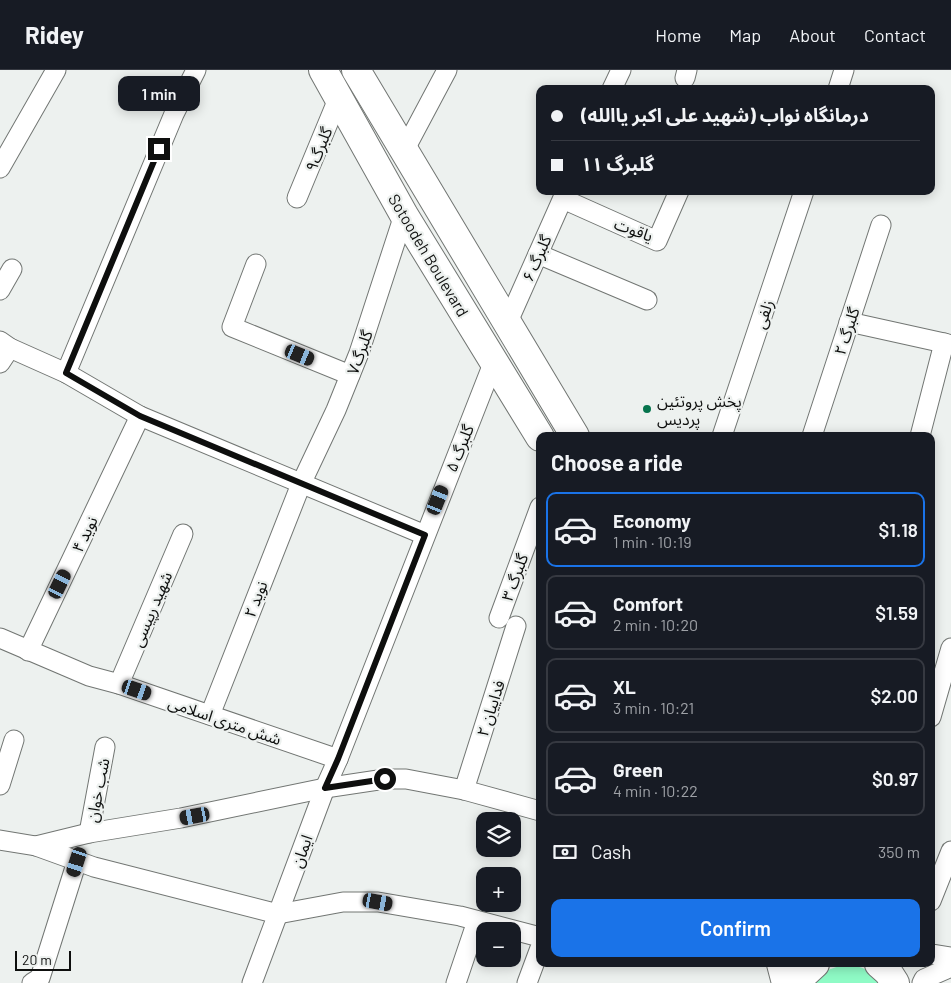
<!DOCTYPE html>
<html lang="en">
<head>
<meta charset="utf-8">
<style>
  body { margin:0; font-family:Barlow,"Noto Sans Arabic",sans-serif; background:#242831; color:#f1f3f6; height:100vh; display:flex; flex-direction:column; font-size:19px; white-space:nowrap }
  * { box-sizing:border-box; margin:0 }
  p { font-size:16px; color:#9ea1a6 }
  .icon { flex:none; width:28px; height:28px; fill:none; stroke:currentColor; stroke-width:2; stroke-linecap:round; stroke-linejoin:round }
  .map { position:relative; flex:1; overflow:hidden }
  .side { position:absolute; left:536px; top:362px; width:399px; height:535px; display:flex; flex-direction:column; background:#171b24; border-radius:10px; box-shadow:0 2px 12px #0003 }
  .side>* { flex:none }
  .top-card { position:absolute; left:536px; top:15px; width:399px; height:110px; border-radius:10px; box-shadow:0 2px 12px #0003; display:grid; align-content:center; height:110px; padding:0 15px; background:#171b24 }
  .buttons { position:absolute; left:476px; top:742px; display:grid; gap:10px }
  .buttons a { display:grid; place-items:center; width:45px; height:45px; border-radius:10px; background:#171b24; box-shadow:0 2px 12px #0003; font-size:25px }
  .scale { position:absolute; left:15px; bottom:12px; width:56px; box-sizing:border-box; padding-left:5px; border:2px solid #0e0f0e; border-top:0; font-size:14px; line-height:18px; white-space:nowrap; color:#0e0f0e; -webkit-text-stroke:4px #edf1ef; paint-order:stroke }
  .end { position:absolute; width:22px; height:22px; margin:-11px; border:6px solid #0e0f0e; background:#fff; box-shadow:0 0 0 2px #fff }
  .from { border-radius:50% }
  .bubble { position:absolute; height:35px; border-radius:10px; background:#171b24; box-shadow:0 2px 12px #0003; font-size:16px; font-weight:600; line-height:35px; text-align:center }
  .car { position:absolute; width:15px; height:30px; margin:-15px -8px; border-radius:6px; box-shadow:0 0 4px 1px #0007; background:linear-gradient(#222 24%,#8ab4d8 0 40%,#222 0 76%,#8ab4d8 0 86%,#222 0) }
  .top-card b { display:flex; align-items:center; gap:18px; height:48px; font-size:19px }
  .top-card b+b { border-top:1px solid #363941 }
  .top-card i { width:12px; height:12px; background:#f1f3f6 }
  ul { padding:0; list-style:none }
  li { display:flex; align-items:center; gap:15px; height:75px; margin:0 10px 8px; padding:0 5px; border:2px solid #363941; border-radius:10px }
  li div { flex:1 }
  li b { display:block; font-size:19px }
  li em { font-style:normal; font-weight:600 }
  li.active { border-color:#1a73e8 }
  li>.icon { width:45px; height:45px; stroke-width:1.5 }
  h2 { padding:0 15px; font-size:22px; line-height:60px }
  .pay { display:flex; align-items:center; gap:12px; height:55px; padding:0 15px; font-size:19px }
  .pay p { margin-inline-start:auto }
  .button { display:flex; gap:10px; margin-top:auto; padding:10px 15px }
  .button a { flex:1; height:58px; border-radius:10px; background:#1a73e8; color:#fff; font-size:20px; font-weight:600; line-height:58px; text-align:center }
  header { display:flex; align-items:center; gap:30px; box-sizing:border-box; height:70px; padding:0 25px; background:#171b24; border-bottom:1px solid #363941 }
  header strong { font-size:24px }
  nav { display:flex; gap:28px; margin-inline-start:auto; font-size:18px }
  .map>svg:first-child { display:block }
  .green { fill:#8ffbc6 }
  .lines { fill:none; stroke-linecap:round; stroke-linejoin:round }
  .minor-casing { stroke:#727673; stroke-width:21 }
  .secondary-casing { stroke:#727673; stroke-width:30 }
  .minor { stroke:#fff; stroke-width:19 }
  .secondary { stroke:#fff; stroke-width:28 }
  .route { stroke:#0e0f0e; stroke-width:6 }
  .poi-dot { fill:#06744d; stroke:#edf1ef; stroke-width:2 }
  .labels { text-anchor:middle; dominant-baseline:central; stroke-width:4.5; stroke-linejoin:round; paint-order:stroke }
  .street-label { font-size:16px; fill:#0e0f0e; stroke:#edf1ef }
  .poi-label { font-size:16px; fill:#0e0f0e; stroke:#edf1ef; text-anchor:start }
</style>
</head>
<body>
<header>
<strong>Ridey</strong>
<nav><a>Home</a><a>Map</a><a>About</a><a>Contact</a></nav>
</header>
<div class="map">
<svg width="951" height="913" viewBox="0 0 951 913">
  <rect width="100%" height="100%" fill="#edf1ef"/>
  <path class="green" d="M 845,894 C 859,896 872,899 879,913 L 815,913 L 825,901 Z"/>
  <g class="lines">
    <defs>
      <g id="minor">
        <path d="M 685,8 L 687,0"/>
        <path d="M 612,19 L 621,0"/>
        <path d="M 838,19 L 844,0"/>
        <path d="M 405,79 L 447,0"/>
        <path d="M 0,98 L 56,0"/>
        <path d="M 297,128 L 338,29"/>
        <path d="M 563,129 L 657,171 L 679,121"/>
        <path d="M 538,184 L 647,230"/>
        <path d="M 256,194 L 232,257 L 350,305"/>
        <path d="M 0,220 L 12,199"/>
        <path d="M 849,252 L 944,273"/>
        <path d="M 507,254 L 566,121"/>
        <path d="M 0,271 L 10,278 L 66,303 L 140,346 L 425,465"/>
        <path d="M 0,293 L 10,278"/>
        <path d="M 66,303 L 174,44 L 196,0"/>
        <path d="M 722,366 L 804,121"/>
        <path d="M 812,366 L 881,155"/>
        <path d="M 920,366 L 944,273 L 951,275"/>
        <path d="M 499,548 L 540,437"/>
        <path d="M 0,568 L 89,606 L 119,614 L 338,689"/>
        <path d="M 28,581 L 140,346"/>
        <path d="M 119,614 L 183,464"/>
        <path d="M 210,645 L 301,414 L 336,340 L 359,283 L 404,145"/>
        <path d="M 931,647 L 951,578"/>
        <path d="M 0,715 L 14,670"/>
        <path d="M 464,720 L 516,556"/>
        <path d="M 89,763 L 105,677"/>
        <path d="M 0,770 L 36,776 L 94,797 L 278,844 L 343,832 L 378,832 L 460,846 L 540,867"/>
        <path d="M 36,776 L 89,763 L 181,748 L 325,718 L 385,709 L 406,709 L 464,720 L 540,741"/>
        <path d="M 931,831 L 951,781"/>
        <path d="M 931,884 L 951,887"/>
        <path d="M 32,913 L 40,908 L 77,791"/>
        <path d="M 252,913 L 325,718 L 338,689 L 494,291"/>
        <path d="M 456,913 L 477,851"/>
        <path d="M 527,913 L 540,878"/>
        <path d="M 922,913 L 924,909 L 951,897"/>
      </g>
      <g id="secondary">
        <path d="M 323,0 L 404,145 L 540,367"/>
        <path d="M 356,0 L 575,366"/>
        <path d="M 781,894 L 786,913"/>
        <path d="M 879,894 L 888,902 L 895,913"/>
        <path d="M 799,913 L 803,905 L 815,894"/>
      </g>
    </defs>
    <use href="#minor" class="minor-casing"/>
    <use href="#secondary" class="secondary-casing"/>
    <use href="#minor" class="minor"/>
    <use href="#secondary" class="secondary"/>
  </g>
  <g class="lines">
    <path class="route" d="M 159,79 L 66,303 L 140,346 L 425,465 L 338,689 L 325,718 L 385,709"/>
  </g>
  <circle class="poi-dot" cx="647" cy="339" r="5"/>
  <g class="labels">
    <g class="street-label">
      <text transform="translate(318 79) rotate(-68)">گلبرگ۹</text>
      <text transform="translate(634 159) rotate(20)">یاقوت</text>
      <text transform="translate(429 185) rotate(59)">Sotoodeh Boulevard</text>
      <text transform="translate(536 188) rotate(-66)">گلبرگ ۶</text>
      <text transform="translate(763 244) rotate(-72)">زلفی</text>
      <text transform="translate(846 261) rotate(-72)">گلبرگ ۲</text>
      <text transform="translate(359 282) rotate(-70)">گلبرگ۷</text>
      <text transform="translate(459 378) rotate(-68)">گلبرگ ۵</text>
      <text transform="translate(84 464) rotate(-64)">نوید ۴</text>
      <text transform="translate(514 507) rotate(-70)">گلبرگ ۳</text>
      <text transform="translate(255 529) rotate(-69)">نوید ۲</text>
      <text transform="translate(151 539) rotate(-67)">شهید رپیسی</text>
      <text transform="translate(490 638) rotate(-72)">فداییان ۲</text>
      <text transform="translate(225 650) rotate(19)">شش متری اسلامی</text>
      <text transform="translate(97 720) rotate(-79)">شب خوان</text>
      <text transform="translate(301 781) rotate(-70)">ایمان</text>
    </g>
    <g class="poi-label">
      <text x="657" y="330">پخش پروتئین<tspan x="657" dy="18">پردیس</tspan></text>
    </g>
  </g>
</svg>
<div class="buttons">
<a><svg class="icon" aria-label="layers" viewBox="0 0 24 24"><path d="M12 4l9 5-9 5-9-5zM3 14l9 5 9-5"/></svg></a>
<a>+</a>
<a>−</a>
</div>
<div class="scale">20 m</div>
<i class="end from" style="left:385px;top:709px"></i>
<i class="end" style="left:159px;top:79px"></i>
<div class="bubble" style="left:118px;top:6px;width:82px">1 min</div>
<i class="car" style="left:300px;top:285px;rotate:112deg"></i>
<i class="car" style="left:438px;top:430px;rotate:22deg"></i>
<i class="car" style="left:60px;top:514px;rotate:26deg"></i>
<i class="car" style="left:137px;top:620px;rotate:109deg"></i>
<i class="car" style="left:195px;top:746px;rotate:260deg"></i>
<i class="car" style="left:77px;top:792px;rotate:198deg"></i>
<i class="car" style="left:378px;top:832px;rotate:100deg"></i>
<div class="top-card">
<b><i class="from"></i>درمانگاه نواب (شهید علی اکبر یاالله)</b>
<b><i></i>گلبرگ ۱۱</b>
</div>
<section class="side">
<h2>Choose a ride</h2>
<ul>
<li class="active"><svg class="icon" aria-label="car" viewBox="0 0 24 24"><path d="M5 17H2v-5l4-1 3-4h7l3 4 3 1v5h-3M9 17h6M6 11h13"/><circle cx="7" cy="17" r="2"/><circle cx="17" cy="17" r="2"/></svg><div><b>Economy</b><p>1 min · 10:19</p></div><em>$1.18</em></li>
<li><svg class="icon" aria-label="car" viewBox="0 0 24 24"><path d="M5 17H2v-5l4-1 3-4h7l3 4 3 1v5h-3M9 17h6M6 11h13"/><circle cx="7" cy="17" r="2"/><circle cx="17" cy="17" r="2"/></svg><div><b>Comfort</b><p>2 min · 10:20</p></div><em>$1.59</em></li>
<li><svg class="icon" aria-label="car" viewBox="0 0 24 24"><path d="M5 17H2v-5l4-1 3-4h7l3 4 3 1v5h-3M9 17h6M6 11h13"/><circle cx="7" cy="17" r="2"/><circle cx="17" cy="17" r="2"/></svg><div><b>XL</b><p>3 min · 10:21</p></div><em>$2.00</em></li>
<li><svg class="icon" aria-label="car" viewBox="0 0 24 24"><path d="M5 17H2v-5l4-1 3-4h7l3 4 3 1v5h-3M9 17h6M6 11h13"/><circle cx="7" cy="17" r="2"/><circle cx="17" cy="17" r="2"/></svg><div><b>Green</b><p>4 min · 10:22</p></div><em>$0.97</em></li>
</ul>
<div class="pay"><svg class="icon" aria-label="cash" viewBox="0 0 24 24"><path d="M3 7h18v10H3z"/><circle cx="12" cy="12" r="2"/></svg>Cash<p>350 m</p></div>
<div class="button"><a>Confirm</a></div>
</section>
</div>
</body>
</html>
